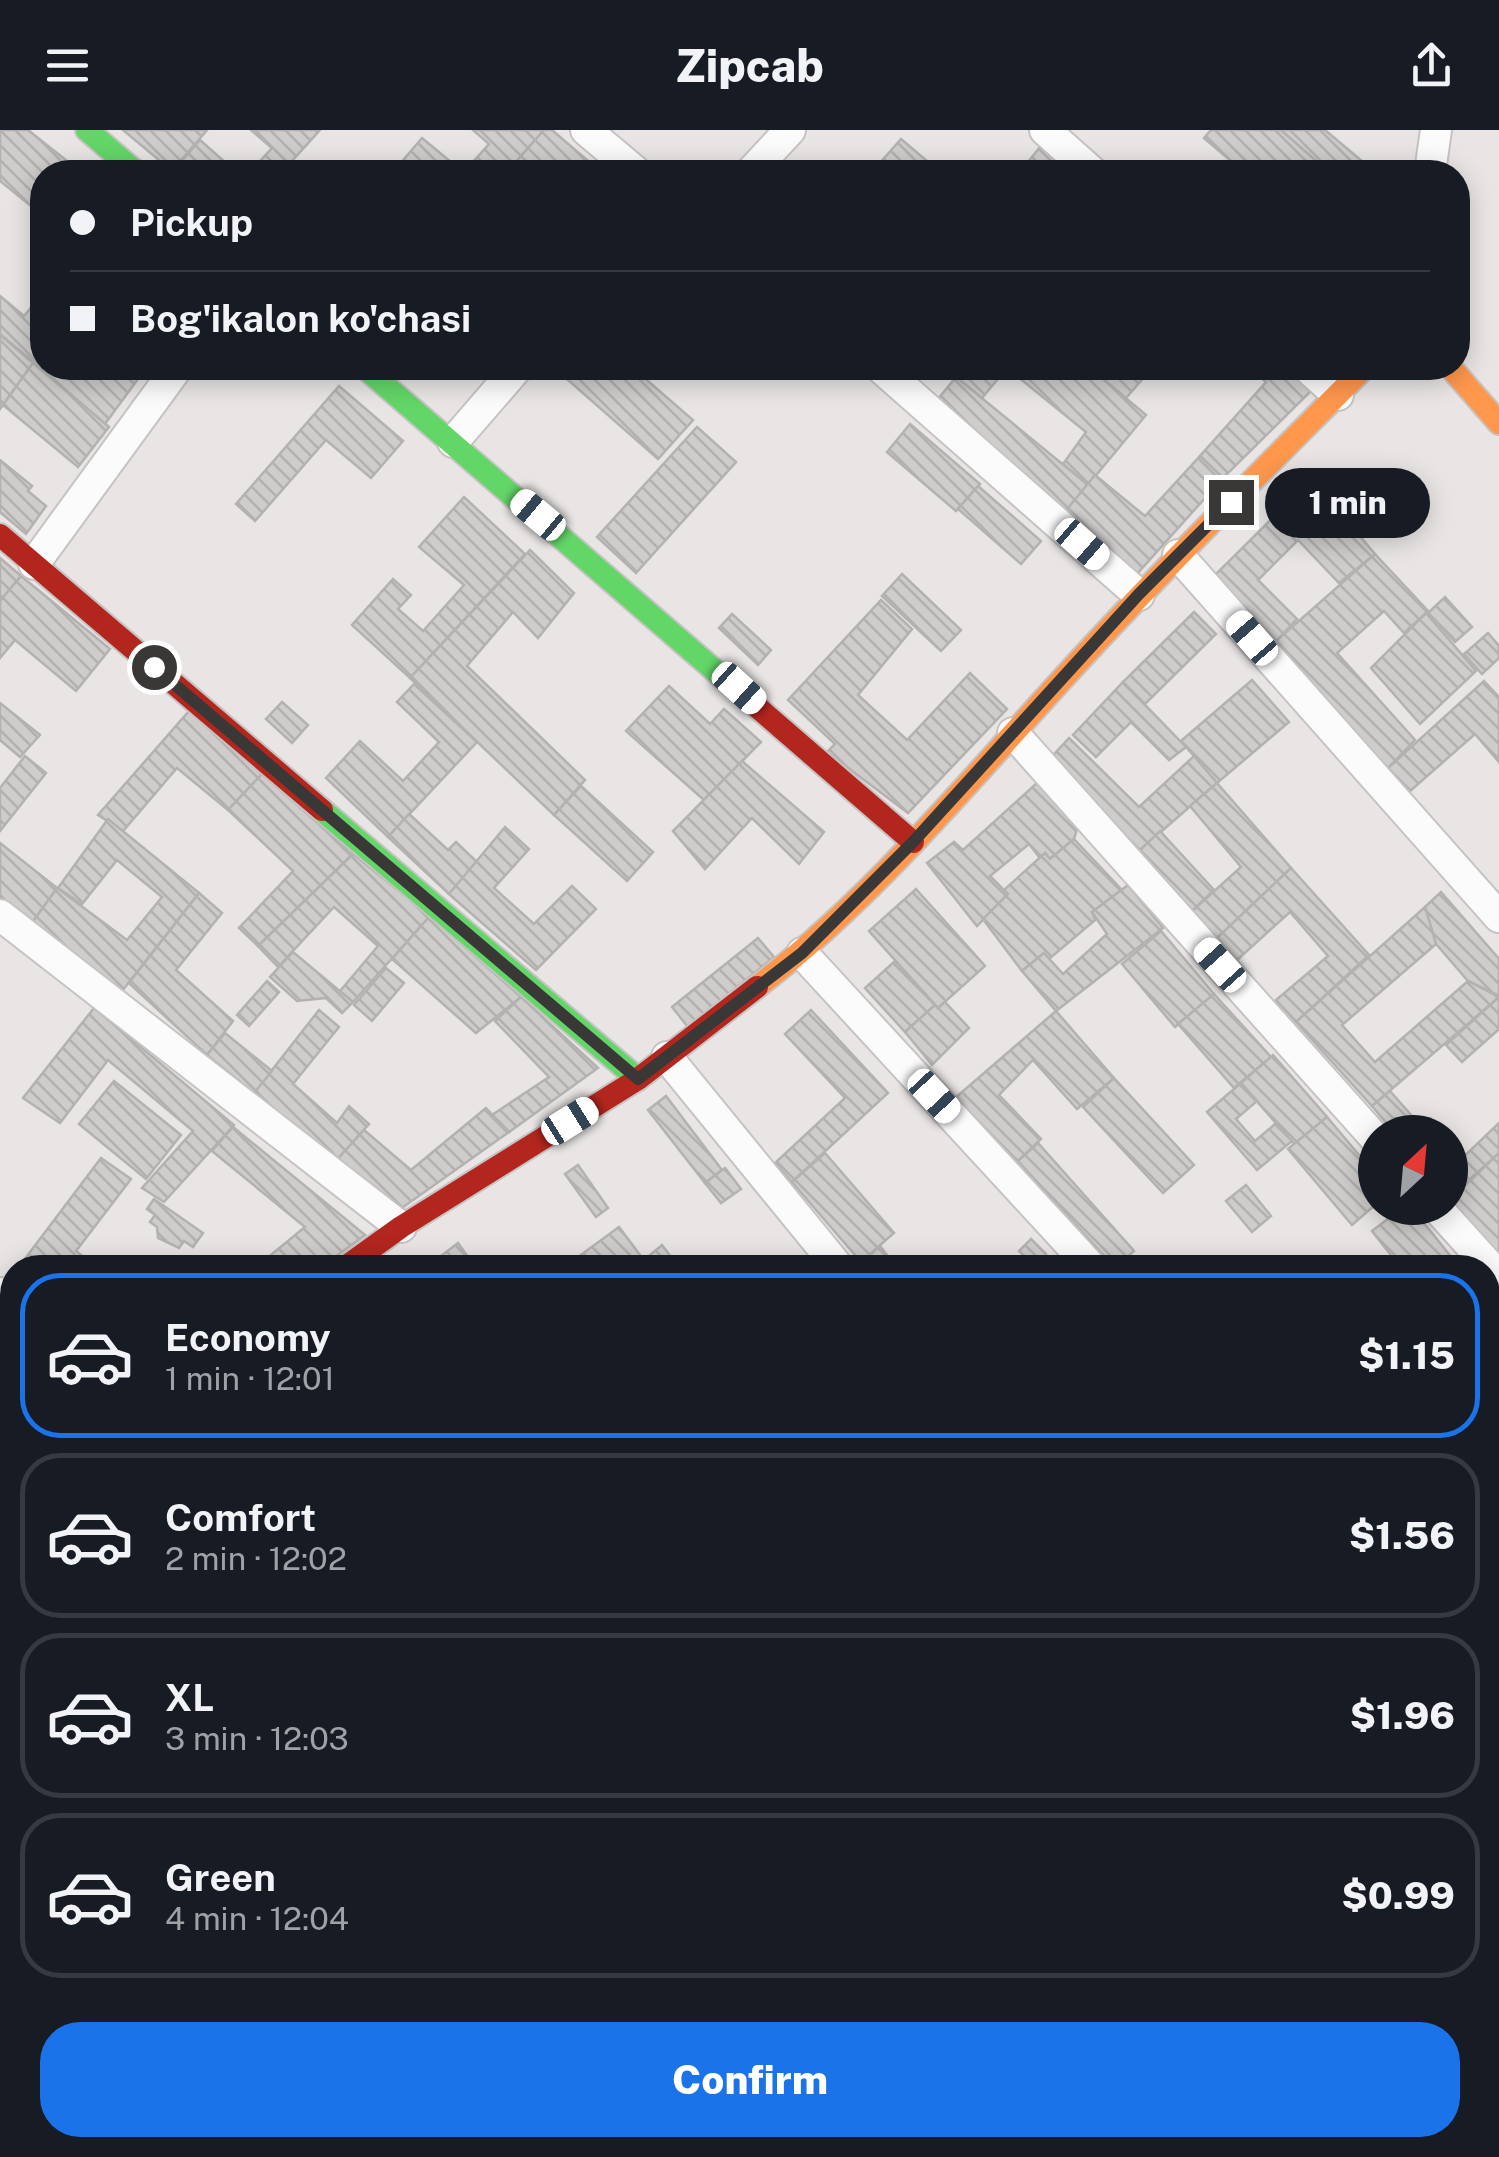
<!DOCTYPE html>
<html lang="en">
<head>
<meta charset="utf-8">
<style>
  body { margin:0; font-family:"Public Sans",sans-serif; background:#20242c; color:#f1f3f6; height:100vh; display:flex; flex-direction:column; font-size:38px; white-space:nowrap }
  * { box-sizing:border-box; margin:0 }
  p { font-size:32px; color:#9ea1a6 }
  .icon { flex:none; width:55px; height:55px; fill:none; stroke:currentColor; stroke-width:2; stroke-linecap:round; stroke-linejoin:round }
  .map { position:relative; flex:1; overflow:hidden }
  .sheet { position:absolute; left:0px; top:1125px; width:1500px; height:902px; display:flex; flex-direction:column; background:#171b24; border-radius:40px 40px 0 0; box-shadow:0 5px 25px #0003 }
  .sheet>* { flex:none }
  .top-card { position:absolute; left:30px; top:30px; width:1440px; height:220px; border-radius:40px; box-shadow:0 5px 25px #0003; display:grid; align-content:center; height:220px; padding:0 40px; background:#171b24 }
  .needle { width:65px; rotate:26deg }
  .buttons { position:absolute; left:1358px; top:985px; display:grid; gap:20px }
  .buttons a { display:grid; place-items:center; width:110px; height:110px; border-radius:50%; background:#171b24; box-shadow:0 5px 25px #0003; font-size:50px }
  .end { position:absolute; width:45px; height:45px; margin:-22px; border:12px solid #3a3837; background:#fff; box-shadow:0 0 0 5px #fff }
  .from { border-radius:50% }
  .bubble { position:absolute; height:70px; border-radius:35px; background:#171b24; box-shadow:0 5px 25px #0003; font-size:32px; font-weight:800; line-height:70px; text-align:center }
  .car { position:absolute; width:30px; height:60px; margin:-30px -15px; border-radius:12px; box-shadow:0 0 8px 2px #0007; background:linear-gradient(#fff 24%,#345 0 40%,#fff 0 76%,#345 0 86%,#fff 0) }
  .top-card b { display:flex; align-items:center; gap:35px; height:95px; font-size:38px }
  .top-card b+b { border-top:2px solid #363941 }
  .top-card i { width:25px; height:25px; background:#f1f3f6 }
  ul { padding:18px 0 0; list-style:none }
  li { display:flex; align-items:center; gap:30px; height:165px; margin:0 20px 15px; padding:0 20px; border:5px solid #363941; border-radius:40px }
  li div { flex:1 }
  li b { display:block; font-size:38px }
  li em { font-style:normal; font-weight:800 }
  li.current { border-color:#1a73e8 }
  li>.icon { width:90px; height:90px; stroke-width:1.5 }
  .button { display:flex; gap:20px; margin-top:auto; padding:20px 40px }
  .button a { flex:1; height:115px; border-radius:40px; background:#1a73e8; color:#fff; font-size:40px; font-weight:800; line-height:115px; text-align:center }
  header { display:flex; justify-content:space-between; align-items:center; height:130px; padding:0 40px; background:#171b24; font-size:45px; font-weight:800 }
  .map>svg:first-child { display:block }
  .building { fill:url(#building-back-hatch); stroke:#b4b1b1; stroke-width:2.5 }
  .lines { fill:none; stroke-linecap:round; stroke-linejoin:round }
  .street-casing { stroke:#c6c3c3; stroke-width:34 }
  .fast-casing { stroke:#c6c3c3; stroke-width:26 }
  .slow-casing { stroke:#c6c3c3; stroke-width:26 }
  .jam-casing { stroke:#c6c3c3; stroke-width:26 }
  .street { stroke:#fcfbfb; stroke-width:30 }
  .fast { stroke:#63d668; stroke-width:22 }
  .slow { stroke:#ff974d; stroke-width:22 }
  .jam { stroke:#b3261e; stroke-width:22 }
  .route { stroke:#3a3837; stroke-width:12 }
</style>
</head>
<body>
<header><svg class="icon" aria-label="menu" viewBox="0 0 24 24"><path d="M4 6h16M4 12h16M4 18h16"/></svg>Zipcab<svg class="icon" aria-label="share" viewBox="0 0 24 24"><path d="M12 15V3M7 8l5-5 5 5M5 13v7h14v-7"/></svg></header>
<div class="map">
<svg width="1499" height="2027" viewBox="0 0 1499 2027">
  <defs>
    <pattern id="building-back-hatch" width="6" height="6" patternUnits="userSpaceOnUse" patternTransform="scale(2.5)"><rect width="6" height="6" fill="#cfcdcc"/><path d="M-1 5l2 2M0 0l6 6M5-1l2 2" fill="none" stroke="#b2b1b0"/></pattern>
  </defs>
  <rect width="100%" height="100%" fill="#e8e5e4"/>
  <g class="building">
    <path d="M 0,0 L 28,0 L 81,42 L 42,42 L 42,85 L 0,51 Z"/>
    <path d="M 123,0 L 207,0 L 172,41 Z"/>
    <path d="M 251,0 L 320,0 L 282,42 L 250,42 L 272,18 Z"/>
    <path d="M 473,0 L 544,0 L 507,42 L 464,42 L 489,14 Z"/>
    <path d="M 544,0 L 552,0 L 601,42 L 563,42 L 552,33 L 544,42 L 507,42 Z"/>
    <path d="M 1211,0 L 1281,0 L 1329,42 L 1244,42 L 1204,8 Z"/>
    <path d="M 1281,0 L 1325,0 L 1375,42 L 1329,42 Z"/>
    <path d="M 422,8 L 463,42 L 408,42 L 399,35 Z"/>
    <path d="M 901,9 L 940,42 L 872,42 Z"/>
    <path d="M 200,10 L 236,42 L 172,42 Z"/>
    <path d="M 1044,12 L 1080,42 L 1020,42 Z"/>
    <path d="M 42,164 L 42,226 L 36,234 L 0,204 L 0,166 L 24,186 Z"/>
    <path d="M 0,205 L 33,233 L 0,279 Z"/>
    <path d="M 42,226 L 42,238 L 146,238 L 105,294 L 36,234 Z"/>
    <path d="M 33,233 L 109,297 L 78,337 L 3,275 Z"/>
    <path d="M 565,238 L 633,238 L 693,290 L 658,329 L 560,243 Z"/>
    <path d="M 964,238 L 1090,238 L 1146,285 L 1088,355 L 1063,334 L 1086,302 L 1007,238 L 982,268 L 956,247 Z"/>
    <path d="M 1090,238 L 1152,238 L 1126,268 Z"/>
    <path d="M 1250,238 L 1295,238 L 1316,256 L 1223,348 L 1200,326 L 1266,252 Z"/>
    <path d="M 956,247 L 1088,355 L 1064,383 L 933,275 Z"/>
    <path d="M 339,256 L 403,311 L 371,348 L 326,310 L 255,391 L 236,374 Z"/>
    <path d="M 910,294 L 980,354 L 956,381 L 887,322 Z"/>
    <path d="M 697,297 L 736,332 L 636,443 L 597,407 Z"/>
    <path d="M 1200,326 L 1223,348 L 1136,445 L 1064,383 L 1095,345 L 1145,386 Z"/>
    <path d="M 0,330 L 32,356 L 28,361 L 46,376 L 26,404 L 0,382 Z"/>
    <path d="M 1312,349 L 1375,424 L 1339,453 L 1298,410 L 1258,450 L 1297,489 L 1276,511 L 1215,445 Z"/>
    <path d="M 978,356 L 1041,411 L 1021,434 L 958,379 Z"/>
    <path d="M 464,367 L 525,424 L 410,548 L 352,495 L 393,449 L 411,465 L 398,479 L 423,501 L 464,455 L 419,417 Z"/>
    <path d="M 530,420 L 574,463 L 538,508 L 513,482 L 467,536 L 585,650 L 554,685 L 410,548 Z"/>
    <path d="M 1375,424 L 1428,481 L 1404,503 L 1384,481 L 1337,523 L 1415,610 L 1387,639 L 1276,511 Z"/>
    <path d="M 0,428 L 21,446 L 0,471 Z"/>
    <path d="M 902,444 L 961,500 L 941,521 L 882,466 Z"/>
    <path d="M 21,446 L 110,519 L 76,561 L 15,510 L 0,528 L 0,471 Z"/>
    <path d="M 1445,467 L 1472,497 L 1455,512 L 1428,483 Z"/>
    <path d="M 881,470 L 912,499 L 858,565 L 907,610 L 970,543 L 1007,579 L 908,683 L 827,622 L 835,614 L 788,570 Z"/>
    <path d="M 1194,482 L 1216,504 L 1145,574 L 1123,552 Z"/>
    <path d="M 1426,483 L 1476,541 L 1420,594 L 1371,538 Z"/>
    <path d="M 732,484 L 771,520 L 758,535 L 719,498 Z"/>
    <path d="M 1488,503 L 1499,516 L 1499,528 L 1482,544 L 1464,524 Z"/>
    <path d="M 1252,550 L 1289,592 L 1217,653 L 1181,611 Z"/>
    <path d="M 1484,551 L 1499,567 L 1499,632 L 1475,604 L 1409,662 L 1387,639 Z"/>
    <path d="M 1123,552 L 1186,617 L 1169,630 L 1131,592 L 1096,627 L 1073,605 Z"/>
    <path d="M 414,554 L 477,612 L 388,707 L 326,648 L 360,611 L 403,651 L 439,612 L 397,572 Z"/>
    <path d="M 669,556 L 710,594 L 724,579 L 761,612 L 704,670 L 626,601 Z"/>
    <path d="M 282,572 L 308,595 L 292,613 L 266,589 Z"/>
    <path d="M 0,573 L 40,605 L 20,627 L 0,610 Z"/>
    <path d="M 189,581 L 262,644 L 228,680 L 177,638 L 123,701 L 98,685 Z"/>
    <path d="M 1069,608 L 1139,677 L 1194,626 L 1217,653 L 1132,727 L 1045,634 Z"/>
    <path d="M 25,626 L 46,643 L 0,701 L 0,658 Z"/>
    <path d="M 742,631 L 824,702 L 799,734 L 752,688 L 705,739 L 673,701 Z"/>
    <path d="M 262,644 L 353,724 L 258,816 L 239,798 L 293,741 L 228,680 Z"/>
    <path d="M 1038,652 L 1077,699 L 1074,709 L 1050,729 L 1045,723 L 1040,728 L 1029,714 L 990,746 L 1008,764 L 977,796 L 927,733 L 954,712 L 963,720 Z"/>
    <path d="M 1217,653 L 1291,738 L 1213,812 L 1190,783 L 1241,737 L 1190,676 Z"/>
    <path d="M 581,656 L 653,722 L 627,751 L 554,685 Z"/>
    <path d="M 409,684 L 448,720 L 456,712 L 477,732 L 449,764 L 388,707 Z"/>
    <path d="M 108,689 L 199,763 L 118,866 L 28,798 L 57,758 L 127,810 L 162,767 L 117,730 L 82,774 L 58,758 Z"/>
    <path d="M 505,697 L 529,719 L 494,758 L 534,794 L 572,756 L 596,779 L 536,840 L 449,764 Z"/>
    <path d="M 1160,701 L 1214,760 L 1190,783 L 1136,724 Z"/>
    <path d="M 1074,709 L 1122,760 L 1092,782 L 1095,790 L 1049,829 L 1044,823 L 1022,841 L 983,789 L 1008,764 L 1004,760 L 1045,723 L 1050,729 Z"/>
    <path d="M 0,713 L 57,758 L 28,798 L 0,776 Z"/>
    <path d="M 353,724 L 430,786 L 353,872 L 340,861 L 378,816 L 334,777 L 278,837 L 258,816 Z"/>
    <path d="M 1291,738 L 1369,825 L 1296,892 L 1276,870 L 1328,826 L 1290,782 L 1237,830 L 1215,810 Z"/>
    <path d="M 1128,755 L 1163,798 L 1056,881 L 1022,841 L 1044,823 L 1063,844 L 1107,804 L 1092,782 Z"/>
    <path d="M 916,759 L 985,836 L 938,878 L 869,801 Z"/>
    <path d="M 1441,762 L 1499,829 L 1499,866 L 1468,851 L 1436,814 L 1425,777 Z"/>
    <path d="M 199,763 L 222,783 L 176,840 L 233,891 L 207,925 L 129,853 Z"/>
    <path d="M 1425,777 L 1436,814 L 1342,895 L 1375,932 L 1468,851 L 1499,867 L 1372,976 L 1296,892 Z"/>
    <path d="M 430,786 L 521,867 L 476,903 L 392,829 Z"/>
    <path d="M 1161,801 L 1214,864 L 1175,897 L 1122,834 Z"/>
    <path d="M 758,808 L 774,827 L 688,897 L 672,877 Z"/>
    <path d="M 293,822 L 353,872 L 342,883 L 326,868 L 297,871 L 270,847 Z"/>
    <path d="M 895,831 L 935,875 L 905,902 L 865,858 Z"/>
    <path d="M 386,838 L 404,853 L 372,891 L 354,875 Z"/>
    <path d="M 267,851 L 279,862 L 249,896 L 237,885 Z"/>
    <path d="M 1214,864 L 1271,927 L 1234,958 L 1178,894 Z"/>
    <path d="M 521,867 L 598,938 L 509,1002 L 492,985 L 549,947 L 495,891 Z"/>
    <path d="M 1499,867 L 1499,899 L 1462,932 L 1446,915 Z"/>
    <path d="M 945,872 L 969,898 L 932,935 L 905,902 L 935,875 L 938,878 Z"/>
    <path d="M 94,878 L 234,995 L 164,1072 L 142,1058 L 193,1001 L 108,930 L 60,993 L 23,968 Z"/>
    <path d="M 319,880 L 339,897 L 293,954 L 337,993 L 349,976 L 369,994 L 334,1033 L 254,963 Z"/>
    <path d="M 811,880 L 888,963 L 792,1052 L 775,1033 L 845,968 L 785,904 Z"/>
    <path d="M 1056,881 L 1114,948 L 1077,979 L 1033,930 L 999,965 L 1041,1009 L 1018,1031 L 955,968 Z"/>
    <path d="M 225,903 L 272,941 L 254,963 L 207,925 Z"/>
    <path d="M 1273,925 L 1327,987 L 1295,1015 L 1241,953 Z"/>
    <path d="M 1114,948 L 1194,1035 L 1163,1063 L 1083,977 Z"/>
    <path d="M 114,951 L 181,1005 L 146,1049 L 79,994 Z"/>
    <path d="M 1241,953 L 1257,971 L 1236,989 L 1255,1011 L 1275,994 L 1292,1011 L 1257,1040 L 1207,982 Z"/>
    <path d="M 1390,961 L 1426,1002 L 1394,1002 L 1372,976 Z"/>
    <path d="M 666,966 L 722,1040 L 705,1053 L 648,980 Z"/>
    <path d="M 486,978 L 509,1002 L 392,1085 L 334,1033 L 364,1000 L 411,1040 Z"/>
    <path d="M 1327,987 L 1375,1044 L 1375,1075 L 1352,1095 L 1288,1019 Z"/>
    <path d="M 1499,993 L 1499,1023 L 1450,1067 L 1450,1031 L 1454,1036 Z"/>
    <path d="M 233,997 L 365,1105 L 320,1138 L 255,1138 L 305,1097 L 212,1021 Z"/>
    <path d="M 1038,1013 L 1134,1121 L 1115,1138 L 1018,1031 Z"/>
    <path d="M 825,1023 L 894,1103 L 861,1132 L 792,1052 Z"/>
    <path d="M 1499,1023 L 1499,1130 L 1450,1070 Z"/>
    <path d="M 101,1028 L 131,1049 L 76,1121 L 98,1138 L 18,1138 Z"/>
    <path d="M 578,1035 L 608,1078 L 596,1087 L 565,1044 Z"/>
    <path d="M 725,1038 L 741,1059 L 721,1073 L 705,1053 Z"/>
    <path d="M 1246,1055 L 1271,1086 L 1252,1102 L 1226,1071 Z"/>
    <path d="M 154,1069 L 203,1103 L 193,1117 L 184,1111 L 179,1118 L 158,1108 L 157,1097 L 150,1092 L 155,1085 L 147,1079 Z"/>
    <path d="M 1402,1078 L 1412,1078 L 1460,1138 L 1401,1138 L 1372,1101 Z"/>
    <path d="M 619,1097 L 646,1133 L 639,1138 L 563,1138 Z"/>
    <path d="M 1031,1109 L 1046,1124 L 1035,1136 L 1019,1121 Z"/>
    <path d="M 458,1113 L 476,1138 L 443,1138 L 437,1129 Z"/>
    <path d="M 662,1115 L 674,1131 L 666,1138 L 649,1138 L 644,1130 Z"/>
    <path d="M 880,1116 L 897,1138 L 859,1138 L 858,1136 Z"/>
    <path d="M 1488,1163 L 1499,1176 L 1499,1189 L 1488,1199 Z"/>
    <path d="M 1499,1189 L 1499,1256 L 1488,1266 L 1488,1230 L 1495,1224 L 1488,1216 L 1488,1199 Z"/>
    <path d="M 0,1195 L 12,1204 L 12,1262 L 0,1253 Z"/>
    <path d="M 1499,1327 L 1499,1372 L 1488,1381 L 1488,1337 Z"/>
    <path d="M 1488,1395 L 1499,1409 L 1499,1455 L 1488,1440 Z"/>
    <path d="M 1488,1440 L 1499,1455 L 1499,1505 L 1488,1514 Z"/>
    <path d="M 12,1445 L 12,1471 L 0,1479 L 0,1454 Z"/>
    <path d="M 0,1587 L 12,1597 L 12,1624 L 0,1614 Z"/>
    <path d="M 1499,1666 L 1499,1803 L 1488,1789 L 1488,1676 Z"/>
    <path d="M 12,1741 L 12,1773 L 0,1763 L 0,1754 Z"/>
    <path d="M 1488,1789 L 1499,1803 L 1499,1837 L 1488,1846 Z"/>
    <path d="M 1499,1886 L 1499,1932 L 1488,1918 L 1488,1895 Z"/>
    <path d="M 0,2002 L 12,2015 L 28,2027 L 0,2027 Z"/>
    <path d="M 46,2015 L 82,2015 L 71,2027 L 35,2027 Z"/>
    <path d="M 145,2015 L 161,2015 L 165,2019 L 158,2027 L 134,2027 Z"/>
    <path d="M 629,2015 L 674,2015 L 678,2018 L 670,2027 L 646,2027 Z"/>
    <path d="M 1274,2015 L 1347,2015 L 1333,2027 L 1264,2027 Z"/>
  </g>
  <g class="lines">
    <defs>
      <g id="street">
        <path d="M 586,0 L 636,42"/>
        <path d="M 1045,0 L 1092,42"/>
        <path d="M 751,42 L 790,0"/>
        <path d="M 1430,42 L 1436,0"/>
        <path d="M 881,238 L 1139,465"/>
        <path d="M 1308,238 L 1338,265"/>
        <path d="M 453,312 L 517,238"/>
        <path d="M 1178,425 L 1499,787"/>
        <path d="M 34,434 L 177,238"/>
        <path d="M 1013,603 L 1375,1008"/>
        <path d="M 0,785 L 401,1097"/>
        <path d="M 802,823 L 1092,1138"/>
        <path d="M 667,927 L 839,1138"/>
        <path d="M 1437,1078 L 1492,1139"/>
        <path d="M 0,1163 L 12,1171"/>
        <path d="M 1488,1304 L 1499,1295"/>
        <path d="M 0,1399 L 12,1389"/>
        <path d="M 0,1574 L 12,1584"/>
        <path d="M 0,1821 L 12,1808"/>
        <path d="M 1488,1862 L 1499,1852"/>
        <path d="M 1488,1953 L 1499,1970"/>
        <path d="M 693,2015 L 710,2027"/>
        <path d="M 95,2027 L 106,2015"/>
        <path d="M 393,2027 L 404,2015"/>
        <path d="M 761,2027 L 766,2015"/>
        <path d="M 1228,2027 L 1242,2015"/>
      </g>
      <g id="fast">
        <path d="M 87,0 L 136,42"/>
        <path d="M 365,238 L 742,564"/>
        <path d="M 322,680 L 638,949"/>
      </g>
      <g id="slow">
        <path d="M 1451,238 L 1499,293"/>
        <path d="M 757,857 C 873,768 969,651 1067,544 C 1163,439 1264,339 1364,238"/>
      </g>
      <g id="jam">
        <path d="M 0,405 L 322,680"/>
        <path d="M 742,564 L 913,712"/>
        <path d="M 344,1138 L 401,1097 L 638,949 L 757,857"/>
      </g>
    </defs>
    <use href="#street" class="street-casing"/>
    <use href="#fast" class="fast-casing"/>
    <use href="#slow" class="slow-casing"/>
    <use href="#jam" class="jam-casing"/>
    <use href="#street" class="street"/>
    <use href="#fast" class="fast"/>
    <use href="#slow" class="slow"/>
    <use href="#jam" class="jam"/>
  </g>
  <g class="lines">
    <path class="route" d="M 154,537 L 638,949 L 802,823 L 913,712 L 1139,464 L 1231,372"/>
  </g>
</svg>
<div class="buttons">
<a><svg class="needle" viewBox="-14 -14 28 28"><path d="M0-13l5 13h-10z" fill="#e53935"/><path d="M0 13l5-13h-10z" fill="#9ea1a6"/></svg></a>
</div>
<i class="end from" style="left:154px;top:537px"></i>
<i class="end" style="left:1231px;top:372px"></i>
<div class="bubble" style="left:1265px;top:338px;width:165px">1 min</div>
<i class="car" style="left:538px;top:385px;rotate:310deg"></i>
<i class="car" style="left:1082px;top:414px;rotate:131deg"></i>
<i class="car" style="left:1252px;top:508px;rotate:319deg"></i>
<i class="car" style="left:739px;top:558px;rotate:132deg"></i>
<i class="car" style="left:1220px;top:835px;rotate:318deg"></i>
<i class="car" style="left:934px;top:966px;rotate:137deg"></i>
<i class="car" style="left:570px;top:991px;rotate:58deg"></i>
<div class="top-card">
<b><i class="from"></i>Pickup</b>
<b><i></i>Bog'ikalon ko'chasi</b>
</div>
<section class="sheet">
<ul>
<li class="current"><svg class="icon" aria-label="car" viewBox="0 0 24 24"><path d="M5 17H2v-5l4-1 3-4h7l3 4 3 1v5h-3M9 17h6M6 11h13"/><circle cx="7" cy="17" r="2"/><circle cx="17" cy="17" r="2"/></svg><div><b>Economy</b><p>1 min · 12:01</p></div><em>$1.15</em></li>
<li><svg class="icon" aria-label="car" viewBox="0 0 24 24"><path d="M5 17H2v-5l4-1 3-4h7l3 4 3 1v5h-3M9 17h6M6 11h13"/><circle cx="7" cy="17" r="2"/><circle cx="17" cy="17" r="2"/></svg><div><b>Comfort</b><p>2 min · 12:02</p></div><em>$1.56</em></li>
<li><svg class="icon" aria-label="car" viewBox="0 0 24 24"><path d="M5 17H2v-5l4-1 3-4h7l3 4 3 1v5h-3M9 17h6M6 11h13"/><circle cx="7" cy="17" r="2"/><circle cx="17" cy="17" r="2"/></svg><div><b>XL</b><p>3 min · 12:03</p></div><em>$1.96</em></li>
<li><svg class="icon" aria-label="car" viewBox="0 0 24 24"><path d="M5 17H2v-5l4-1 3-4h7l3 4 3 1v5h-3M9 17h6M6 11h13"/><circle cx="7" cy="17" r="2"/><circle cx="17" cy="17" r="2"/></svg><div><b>Green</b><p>4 min · 12:04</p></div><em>$0.99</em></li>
</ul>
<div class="button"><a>Confirm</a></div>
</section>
</div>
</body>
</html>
